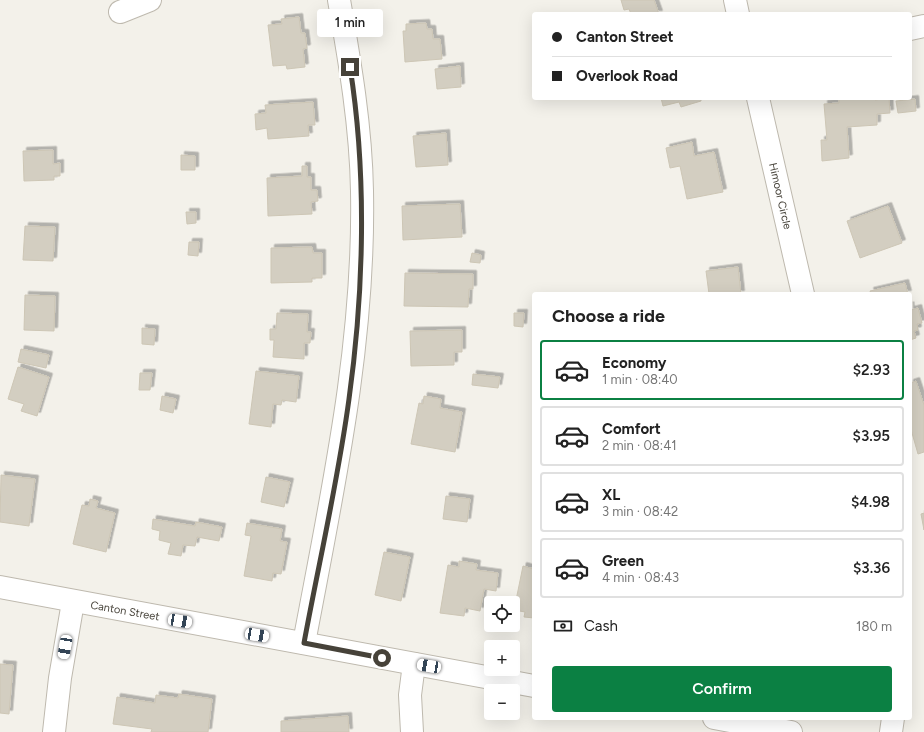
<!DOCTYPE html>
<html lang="en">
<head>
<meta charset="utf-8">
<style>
  body { margin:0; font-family:Figtree,sans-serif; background:#f6f6f6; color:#222; height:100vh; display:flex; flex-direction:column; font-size:15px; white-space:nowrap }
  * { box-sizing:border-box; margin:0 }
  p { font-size:13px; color:#767676 }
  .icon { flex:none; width:22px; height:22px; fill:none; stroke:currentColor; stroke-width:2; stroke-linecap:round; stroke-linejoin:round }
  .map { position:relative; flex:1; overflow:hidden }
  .drawer { position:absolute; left:532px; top:292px; width:380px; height:428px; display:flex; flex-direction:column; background:#fff; border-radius:4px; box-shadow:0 4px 16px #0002 }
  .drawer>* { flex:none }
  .top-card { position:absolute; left:532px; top:12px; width:380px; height:88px; border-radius:4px; box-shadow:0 4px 16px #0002; display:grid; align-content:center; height:88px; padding:0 20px; background:#fff }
  .fabs { position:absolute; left:484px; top:596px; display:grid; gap:8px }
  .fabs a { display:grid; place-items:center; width:36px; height:36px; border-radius:4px; background:#fff; box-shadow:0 4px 16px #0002; font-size:20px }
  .end { position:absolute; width:18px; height:18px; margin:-9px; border:5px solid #464239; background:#fff; box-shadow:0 0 0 2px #fff }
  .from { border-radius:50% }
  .bubble { position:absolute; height:28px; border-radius:4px; background:#fff; box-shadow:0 4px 16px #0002; font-size:13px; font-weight:600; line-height:28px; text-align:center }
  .car { position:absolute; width:12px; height:24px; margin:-12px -6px; border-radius:5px; box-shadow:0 0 3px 1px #0007; background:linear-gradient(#fff 24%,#345 0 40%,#fff 0 76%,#345 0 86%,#fff 0) }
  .top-card b { display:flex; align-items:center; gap:14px; height:38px; font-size:15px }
  .top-card b+b { border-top:1px solid #e0e0e0 }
  .top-card i { width:10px; height:10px; background:#222 }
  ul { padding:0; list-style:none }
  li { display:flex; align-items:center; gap:12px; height:60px; margin:0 8px 6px; padding:0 12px; border:2px solid #e0e0e0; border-radius:4px }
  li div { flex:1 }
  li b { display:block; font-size:15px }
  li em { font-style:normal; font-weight:600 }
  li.on { border-color:#0b8043 }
  li>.icon { width:36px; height:36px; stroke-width:1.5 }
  h2 { padding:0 20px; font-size:18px; line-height:48px }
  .pay { display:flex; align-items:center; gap:10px; height:44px; padding:0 20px; font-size:15px }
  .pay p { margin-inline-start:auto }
  .cta { display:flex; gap:8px; margin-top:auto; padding:8px 20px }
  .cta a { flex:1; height:46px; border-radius:4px; background:#0b8043; color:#fff; font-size:16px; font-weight:600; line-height:46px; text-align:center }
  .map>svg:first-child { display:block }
  .building { fill:#d3cec1; stroke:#cdc6b5; filter:url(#shadow) }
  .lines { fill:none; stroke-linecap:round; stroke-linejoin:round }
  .minor-casing { stroke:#beb9ae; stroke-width:24 }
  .tertiary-casing { stroke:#beb9ae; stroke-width:24 }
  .minor { stroke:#fff; stroke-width:22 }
  .tertiary { stroke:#fff; stroke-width:22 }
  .route { stroke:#464239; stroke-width:5 }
  .labels { text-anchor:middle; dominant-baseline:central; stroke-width:3.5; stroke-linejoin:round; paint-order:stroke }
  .street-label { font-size:11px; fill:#464239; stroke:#fff }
</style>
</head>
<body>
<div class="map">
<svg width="924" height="732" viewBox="0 0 924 732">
  <defs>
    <filter id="shadow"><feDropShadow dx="3.5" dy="-3.5" stdDeviation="0" flood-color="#0004"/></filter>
  </defs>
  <rect width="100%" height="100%" fill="#f3f1ea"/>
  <g class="building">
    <path d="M 621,0 L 654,0 L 659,14 L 631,14 L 629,9 L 624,10 Z"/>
    <path d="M 299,17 L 301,33 L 305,33 L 307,48 L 303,49 L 305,67 L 287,69 L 286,65 L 273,66 L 268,25 L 282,24 L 281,19 Z"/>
    <path d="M 426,23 L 427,29 L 432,29 L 433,39 L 440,39 L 442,59 L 405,62 L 403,31 L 406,31 L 406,24 Z"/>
    <path d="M 460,66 L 461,87 L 437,89 L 435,69 Z"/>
    <path d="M 661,98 L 701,98 L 701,101 L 681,107 L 679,102 L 663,106 Z"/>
    <path d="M 875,98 L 875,100 L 889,98 L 890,113 L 877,114 L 877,125 L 847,127 L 849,158 L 822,161 L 821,140 L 827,140 L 824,104 L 839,103 L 839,99 Z"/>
    <path d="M 915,99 L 916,111 L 898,113 L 896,101 Z"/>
    <path d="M 313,102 L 315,125 L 308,125 L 309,136 L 268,139 L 267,128 L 256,130 L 255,114 L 266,113 L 265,105 Z"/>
    <path d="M 446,133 L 448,165 L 416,167 L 413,136 Z"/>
    <path d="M 692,142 L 694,156 L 714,152 L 723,192 L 687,199 L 680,166 L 670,168 L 666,148 Z"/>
    <path d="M 53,150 L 53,164 L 60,163 L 60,176 L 54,176 L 54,180 L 24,181 L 23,151 Z"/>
    <path d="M 181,155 L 195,156 L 195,170 L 181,170 Z"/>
    <path d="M 302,166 L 307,166 L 307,177 L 311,177 L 311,190 L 317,190 L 318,201 L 311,202 L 312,214 L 268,216 L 267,178 L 302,176 Z"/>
    <path d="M 460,204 L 462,237 L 403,240 L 402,206 Z"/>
    <path d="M 888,206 L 902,243 L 860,258 L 847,221 Z"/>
    <path d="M 186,212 L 196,212 L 196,223 L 187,224 Z"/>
    <path d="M 25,226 L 55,227 L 53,261 L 23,260 Z"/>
    <path d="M 189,242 L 199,242 L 198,256 L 188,255 Z"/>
    <path d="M 312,247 L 313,253 L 322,253 L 322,278 L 312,278 L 312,282 L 271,283 L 271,248 Z"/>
    <path d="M 472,253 L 481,255 L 480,263 L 470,262 Z"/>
    <path d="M 738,267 L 741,294 L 709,294 L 706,271 Z"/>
    <path d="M 405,273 L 473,274 L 473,289 L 469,289 L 468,307 L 404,306 Z"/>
    <path d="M 905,283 L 908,294 L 871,294 L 870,291 Z"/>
    <path d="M 25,295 L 55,296 L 54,331 L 24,330 Z"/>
    <path d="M 910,305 L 911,310 L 918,308 L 922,323 L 917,324 L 918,330 L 914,331 L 916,338 L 910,340 Z"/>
    <path d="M 277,313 L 308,314 L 307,332 L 311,332 L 310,343 L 304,343 L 304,359 L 273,357 L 274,340 L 270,340 L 270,329 L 276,329 Z"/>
    <path d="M 514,313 L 524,313 L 523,327 L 514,326 Z"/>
    <path d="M 142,328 L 155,329 L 154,345 L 142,344 Z"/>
    <path d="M 462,330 L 462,352 L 454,352 L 454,365 L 411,366 L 410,331 Z"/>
    <path d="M 21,349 L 49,355 L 46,368 L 18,362 Z"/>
    <path d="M 18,367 L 49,377 L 37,416 L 21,411 L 24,404 L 8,399 Z"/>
    <path d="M 256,371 L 299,376 L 296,402 L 282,400 L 281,405 L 273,404 L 271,427 L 249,424 Z"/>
    <path d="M 140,373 L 152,373 L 150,390 L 139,390 Z"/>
    <path d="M 473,374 L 500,377 L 498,388 L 472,385 Z"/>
    <path d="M 916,381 L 924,405 L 924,452 L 918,454 L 910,426 L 910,383 Z"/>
    <path d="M 162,396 L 176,399 L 173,413 L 160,410 Z"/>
    <path d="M 424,396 L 441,399 L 440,408 L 462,412 L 455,452 L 411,444 L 419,403 L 423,404 Z"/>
    <path d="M 1,475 L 35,479 L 29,526 L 0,522 Z"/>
    <path d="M 266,477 L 290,482 L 284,507 L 261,502 Z"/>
    <path d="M 446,496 L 470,499 L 467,522 L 443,519 Z"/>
    <path d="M 90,499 L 98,501 L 96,508 L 115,513 L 106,552 L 73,544 L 82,505 L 89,506 Z"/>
    <path d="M 924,513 L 924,530 L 921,514 Z"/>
    <path d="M 153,519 L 195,526 L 196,522 L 222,527 L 219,541 L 197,537 L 195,546 L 183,545 L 181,556 L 168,554 L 171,543 L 159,540 L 160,531 L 152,529 Z"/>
    <path d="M 247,523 L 282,529 L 280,541 L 287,542 L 281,574 L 273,573 L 272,581 L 244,576 L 251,536 L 245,535 Z"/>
    <path d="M 384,552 L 410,557 L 401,601 L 375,595 Z"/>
    <path d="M 459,561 L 477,564 L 476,570 L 498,573 L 496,591 L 484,589 L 480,611 L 465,608 L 464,616 L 440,613 L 448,565 L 459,567 Z"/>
    <path d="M 523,566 L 534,569 L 534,618 L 524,617 L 525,612 L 514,610 Z"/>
    <path d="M 0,664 L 13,665 L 9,714 L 0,713 Z"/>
    <path d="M 179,694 L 212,699 L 208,732 L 151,732 L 152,729 L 113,724 L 117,697 L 155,703 L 156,695 L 178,698 Z"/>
    <path d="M 348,716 L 349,732 L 281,732 L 281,721 Z"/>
  </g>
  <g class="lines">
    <defs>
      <g id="minor">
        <path d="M 735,0 L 738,14"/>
        <path d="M 120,12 L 150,0"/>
        <path d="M 910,29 L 924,26"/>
        <path d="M 758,98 L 803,294"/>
        <path d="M 304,643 C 332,493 365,345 362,191 C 361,127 350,63 339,0"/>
        <path d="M 54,732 L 60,678 L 73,602"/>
        <path d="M 412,732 L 410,695 L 414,664"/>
        <path d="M 891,732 L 893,718"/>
      </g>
      <g id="tertiary">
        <path d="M 0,587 L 534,686"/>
        <path d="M 714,718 L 791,732"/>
      </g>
    </defs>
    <use href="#minor" class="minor-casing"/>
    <use href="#tertiary" class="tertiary-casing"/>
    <use href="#minor" class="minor"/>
    <use href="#tertiary" class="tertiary"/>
  </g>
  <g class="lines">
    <path class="route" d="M 350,67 C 367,174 364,291 349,399 C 338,481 319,562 304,643 L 382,658"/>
  </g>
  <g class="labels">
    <g class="street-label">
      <text transform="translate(780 196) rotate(77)">Himoor Circle</text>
      <text transform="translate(125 611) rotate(10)">Canton Street</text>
    </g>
  </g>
</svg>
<div class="fabs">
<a><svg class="icon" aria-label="locate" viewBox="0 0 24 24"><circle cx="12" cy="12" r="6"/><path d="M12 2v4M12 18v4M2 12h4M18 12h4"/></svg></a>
<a>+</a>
<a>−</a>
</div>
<i class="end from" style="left:382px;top:658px"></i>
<i class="end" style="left:350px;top:67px"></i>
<div class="bubble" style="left:317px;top:9px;width:66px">1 min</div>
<i class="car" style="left:180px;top:621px;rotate:100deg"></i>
<i class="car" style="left:257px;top:635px;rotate:100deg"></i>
<i class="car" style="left:65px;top:647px;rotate:190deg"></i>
<i class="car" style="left:429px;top:666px;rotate:280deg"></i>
<div class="top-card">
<b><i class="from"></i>Canton Street</b>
<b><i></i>Overlook Road</b>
</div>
<section class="drawer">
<h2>Choose a ride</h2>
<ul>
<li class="on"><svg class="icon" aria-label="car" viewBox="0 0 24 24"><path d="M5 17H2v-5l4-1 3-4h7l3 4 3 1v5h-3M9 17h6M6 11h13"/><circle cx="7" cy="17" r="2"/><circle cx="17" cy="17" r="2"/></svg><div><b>Economy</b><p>1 min · 08:40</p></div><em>$2.93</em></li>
<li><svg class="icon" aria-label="car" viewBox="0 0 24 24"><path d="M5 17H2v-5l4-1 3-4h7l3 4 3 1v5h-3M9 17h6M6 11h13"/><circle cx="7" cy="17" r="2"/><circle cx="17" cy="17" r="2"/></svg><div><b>Comfort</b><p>2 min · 08:41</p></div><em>$3.95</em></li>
<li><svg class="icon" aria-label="car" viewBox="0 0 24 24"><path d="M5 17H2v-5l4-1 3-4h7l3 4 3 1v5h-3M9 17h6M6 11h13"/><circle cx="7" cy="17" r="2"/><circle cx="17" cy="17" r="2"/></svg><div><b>XL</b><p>3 min · 08:42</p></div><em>$4.98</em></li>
<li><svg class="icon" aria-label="car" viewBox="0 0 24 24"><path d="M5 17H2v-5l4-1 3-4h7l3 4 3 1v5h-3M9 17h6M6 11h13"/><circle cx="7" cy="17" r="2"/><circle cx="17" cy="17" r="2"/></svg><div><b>Green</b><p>4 min · 08:43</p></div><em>$3.36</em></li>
</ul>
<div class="pay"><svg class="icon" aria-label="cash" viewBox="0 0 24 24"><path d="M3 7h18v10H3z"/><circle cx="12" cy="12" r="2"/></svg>Cash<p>180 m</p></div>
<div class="cta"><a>Confirm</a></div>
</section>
</div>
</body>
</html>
